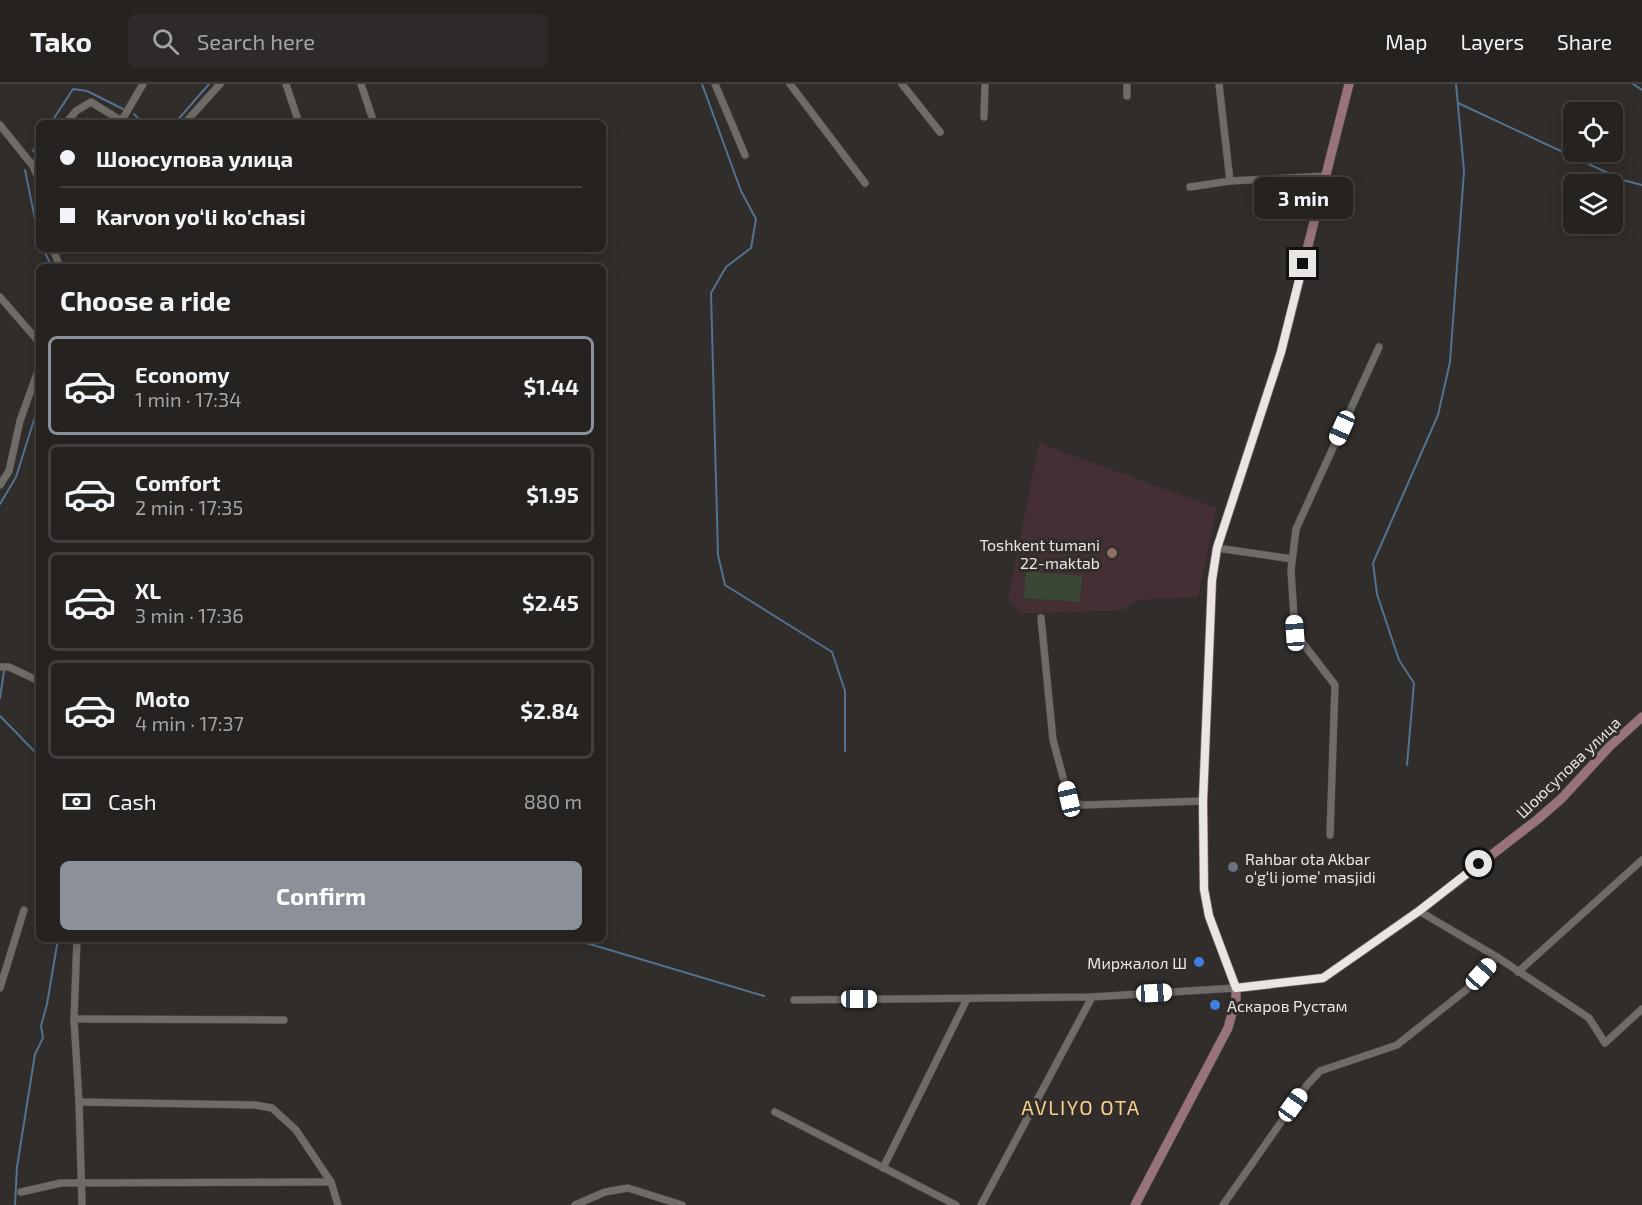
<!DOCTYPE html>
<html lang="en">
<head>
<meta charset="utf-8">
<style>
  body { margin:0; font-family:"Exo 2",sans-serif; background:#2d2a29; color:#f1f3f6; height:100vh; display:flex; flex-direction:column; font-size:22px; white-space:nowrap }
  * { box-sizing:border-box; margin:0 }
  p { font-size:20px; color:#a3a4a5 }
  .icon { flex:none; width:33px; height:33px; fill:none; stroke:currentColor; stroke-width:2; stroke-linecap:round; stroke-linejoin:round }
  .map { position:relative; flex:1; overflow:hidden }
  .side { position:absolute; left:36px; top:180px; width:570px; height:678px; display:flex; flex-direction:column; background:#252220; border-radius:9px; box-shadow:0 3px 15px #0003,0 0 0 2px #423f3e }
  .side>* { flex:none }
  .banner { position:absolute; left:36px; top:36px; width:570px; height:132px; border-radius:9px; box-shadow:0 3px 15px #0003,0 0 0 2px #423f3e; display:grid; align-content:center; height:132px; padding:0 24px; background:#252220 }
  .fabs { position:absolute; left:1563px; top:18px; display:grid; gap:12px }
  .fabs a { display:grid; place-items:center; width:60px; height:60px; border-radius:9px; background:#252220; box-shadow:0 3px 15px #0003,0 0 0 2px #423f3e; font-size:30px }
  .end { position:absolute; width:27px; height:27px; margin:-14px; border:8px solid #e8e5e3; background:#111; box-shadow:0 0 0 3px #111 }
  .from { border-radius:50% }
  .bubble { position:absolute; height:42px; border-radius:9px; background:#252220; box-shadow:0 3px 15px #0003,0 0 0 2px #423f3e; font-size:20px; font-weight:700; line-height:42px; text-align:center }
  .car { position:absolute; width:18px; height:36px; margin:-18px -9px; border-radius:8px; box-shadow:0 0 4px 2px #0007; background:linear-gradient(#fff 24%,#345 0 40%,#fff 0 76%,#345 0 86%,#fff 0) }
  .banner b { display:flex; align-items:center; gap:21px; height:57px; font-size:22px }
  .banner b+b { border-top:2px solid #423f3e }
  .banner i { width:15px; height:15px; background:#f1f3f6 }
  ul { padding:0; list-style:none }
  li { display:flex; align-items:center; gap:18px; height:99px; margin:0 12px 9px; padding:0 12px; border:3px solid #423f3e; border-radius:9px }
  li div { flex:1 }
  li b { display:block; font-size:22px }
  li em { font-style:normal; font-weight:700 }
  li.on { border-color:#8c9099 }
  li>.icon { width:54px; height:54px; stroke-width:1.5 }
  h2 { padding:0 24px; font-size:27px; line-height:72px }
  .pay { display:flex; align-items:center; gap:15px; height:66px; padding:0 24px; font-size:22px }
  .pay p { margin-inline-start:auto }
  .action { display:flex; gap:12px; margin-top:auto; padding:12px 24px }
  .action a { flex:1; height:69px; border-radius:9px; background:#8c9099; color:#fff; font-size:24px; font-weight:700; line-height:69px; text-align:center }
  header { display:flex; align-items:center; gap:36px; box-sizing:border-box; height:84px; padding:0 30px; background:#252220; border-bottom:2px solid #423f3e }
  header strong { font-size:28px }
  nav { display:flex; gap:33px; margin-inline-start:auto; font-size:21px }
  .search { width:420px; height:54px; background:#2d2a29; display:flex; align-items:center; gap:15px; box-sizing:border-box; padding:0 21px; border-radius:9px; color:#a3a4a5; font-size:22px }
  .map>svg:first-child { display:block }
  .education { fill:#432f34 }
  .green { fill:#394734 }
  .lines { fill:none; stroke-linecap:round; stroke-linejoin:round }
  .stream { stroke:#52728f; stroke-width:2 }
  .street-casing { stroke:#4f4b49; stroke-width:8 }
  .secondary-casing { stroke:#4f4b49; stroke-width:10 }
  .street { stroke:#6f6b67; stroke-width:7 }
  .secondary { stroke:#99737a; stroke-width:9 }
  .route { stroke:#e8e5e3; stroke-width:8 }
  .education-dot { fill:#8d6e63; stroke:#312d2a; stroke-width:2 }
  .worship-dot { fill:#6b7280; stroke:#312d2a; stroke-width:2 }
  .shop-dot { fill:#3f7fe0; stroke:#312d2a; stroke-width:2 }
  .labels { text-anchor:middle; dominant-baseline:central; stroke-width:6; stroke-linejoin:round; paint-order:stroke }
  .poi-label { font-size:16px; fill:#e8e5e3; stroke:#312d2a; text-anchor:end }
  .street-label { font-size:16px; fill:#e8e5e3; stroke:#312d2a }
  .quarter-label { font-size:20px; letter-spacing:1.5px; fill:#fbd28b; stroke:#312d2a }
</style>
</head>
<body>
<header>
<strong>Tako</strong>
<div class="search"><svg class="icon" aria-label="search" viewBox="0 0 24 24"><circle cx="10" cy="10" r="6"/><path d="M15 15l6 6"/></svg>Search here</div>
<nav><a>Map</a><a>Layers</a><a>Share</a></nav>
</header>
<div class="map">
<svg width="1642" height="1121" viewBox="0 0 1642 1121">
  <rect width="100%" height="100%" fill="#312d2a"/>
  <path class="education" d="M 1039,359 L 1217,424 L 1198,513 L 1137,516 L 1123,526 L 1022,530 L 1008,515 Z"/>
  <path class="green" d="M 1026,487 L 1082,492 L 1080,518 L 1024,514 Z"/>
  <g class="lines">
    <g class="stream">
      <path d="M 702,0 L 741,107 L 756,135 L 751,164 L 726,183 L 711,209 L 718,471 L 725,501 L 832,568 L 845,607 L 845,667"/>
      <path d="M 1633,0 L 1642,6"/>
      <path d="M 1458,19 L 1623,96 L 1642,101"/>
      <path d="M 134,30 L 143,39"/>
      <path d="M 51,39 L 73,5 L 87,7 L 125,26"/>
      <path d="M 175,39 L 209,0"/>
      <path d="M 33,67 L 39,57"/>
      <path d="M 25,86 L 39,155"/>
      <path d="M 43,165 L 52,183"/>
      <path d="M 0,420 L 16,393 L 39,320"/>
      <path d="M 0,614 L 4,587"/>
      <path d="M 0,632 L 39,672"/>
      <path d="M 1407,681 L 1414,599 L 1399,576 L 1377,510 L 1373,479 L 1438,331 L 1450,278 L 1464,87 L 1456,0"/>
      <path d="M 573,855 L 764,912"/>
      <path d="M 15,1121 L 17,1083 L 35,970 L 43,954 L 41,942 L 47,920 L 58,855"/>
    </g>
    <defs>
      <g id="street">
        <path d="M 286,0 L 299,39"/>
        <path d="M 361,0 L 374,39"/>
        <path d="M 715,0 L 745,71"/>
        <path d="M 790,0 L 865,99"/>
        <path d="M 902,0 L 940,48"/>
        <path d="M 1219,0 L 1230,97"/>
        <path d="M 1127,12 L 1127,0"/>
        <path d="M 984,33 L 985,0"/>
        <path d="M 122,36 L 143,0"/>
        <path d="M 66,39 L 76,27 L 91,18 L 125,39"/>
        <path d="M 185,39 L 220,0"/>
        <path d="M 0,41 L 33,82 L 39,96"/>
        <path d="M 33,82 L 39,74"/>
        <path d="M 1190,103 L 1230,97 L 1325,92"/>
        <path d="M 53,165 L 60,183"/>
        <path d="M 0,213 L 39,258"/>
        <path d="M 0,401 L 9,387 L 20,337 L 39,284"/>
        <path d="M 1217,464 L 1292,475"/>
        <path d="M 1041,534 L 1053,656 L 1069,715 L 1075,719 L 1083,721 L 1203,717"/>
        <path d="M 0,583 L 9,583 L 39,597"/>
        <path d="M 1330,751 L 1335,601 L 1295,549 L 1291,486 L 1296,445 L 1379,263"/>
        <path d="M 1419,827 L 1497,873 L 1589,934 L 1605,959 L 1642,925"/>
        <path d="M 77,855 L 74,935 L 79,1018 L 82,1121"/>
        <path d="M 1518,888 L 1642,776"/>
        <path d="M 0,904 L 24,826"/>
        <path d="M 794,916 L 1092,913 L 1236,904"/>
        <path d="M 74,935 L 284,936"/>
        <path d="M 79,1018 L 255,1021 L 272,1024 L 296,1046 L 331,1098 L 338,1121"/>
        <path d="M 775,1028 L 956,1121"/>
        <path d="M 883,1084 L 967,915"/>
        <path d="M 21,1108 L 61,1099 L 331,1098"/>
        <path d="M 575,1121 L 605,1108 L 628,1104 L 682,1121"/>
        <path d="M 981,1121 L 1092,913"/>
        <path d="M 1223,1121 L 1307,1001 L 1320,987 L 1397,961 L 1466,906 L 1497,873"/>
      </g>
      <g id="secondary">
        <path d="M 1236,904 L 1323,894 L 1419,827 L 1538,735 L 1561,715 L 1610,662 L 1642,633"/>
        <path d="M 1135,1121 L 1228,944 L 1236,915 L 1236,904 L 1209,832 L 1204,805 L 1203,717 L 1212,496 L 1217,464 L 1281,268 L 1349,0"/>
      </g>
    </defs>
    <use href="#street" class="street-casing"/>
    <use href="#secondary" class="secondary-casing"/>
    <use href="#street" class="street"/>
    <use href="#secondary" class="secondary"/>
  </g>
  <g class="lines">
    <path class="route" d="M 1303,180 L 1281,268 L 1217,464 L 1212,496 L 1203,717 L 1204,805 L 1209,832 L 1236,904 L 1323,894 L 1419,827 L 1479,780"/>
  </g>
  <circle class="education-dot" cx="1112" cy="469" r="6"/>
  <circle class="worship-dot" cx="1233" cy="783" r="6"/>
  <g class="shop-dot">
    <circle cx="1199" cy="878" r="6"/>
    <circle cx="1215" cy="921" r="6"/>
  </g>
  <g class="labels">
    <g class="poi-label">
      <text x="1100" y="460">Toshkent tumani<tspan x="1100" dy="18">22-maktab</tspan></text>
      <text x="1245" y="774" text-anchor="start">Rahbar ota Akbar<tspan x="1245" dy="18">o‘g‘li jome’ masjidi</tspan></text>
      <text x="1187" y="878">Миржалол Ш</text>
      <text x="1227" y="921" text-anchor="start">Аскаров Рустам</text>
    </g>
    <g class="street-label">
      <text transform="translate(1568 683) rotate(-44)">Шоюсупова улица</text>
    </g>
    <g class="quarter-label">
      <text x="1081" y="1023">AVLIYO OTA</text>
    </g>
  </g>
</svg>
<div class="fabs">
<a><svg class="icon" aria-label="locate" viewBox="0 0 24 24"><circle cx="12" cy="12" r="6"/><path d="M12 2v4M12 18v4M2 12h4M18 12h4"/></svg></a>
<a><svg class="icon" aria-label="layers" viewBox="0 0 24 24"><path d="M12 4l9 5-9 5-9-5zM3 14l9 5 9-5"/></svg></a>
</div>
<i class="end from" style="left:1479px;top:780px"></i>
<i class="end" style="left:1303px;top:180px"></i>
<div class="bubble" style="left:1254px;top:93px;width:99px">3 min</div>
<i class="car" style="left:1342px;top:344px;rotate:204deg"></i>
<i class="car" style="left:1295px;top:549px;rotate:356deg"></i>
<i class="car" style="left:1069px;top:715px;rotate:347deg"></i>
<i class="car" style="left:1481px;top:890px;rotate:42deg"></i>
<i class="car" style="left:1154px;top:909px;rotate:87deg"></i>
<i class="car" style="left:859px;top:915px;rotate:90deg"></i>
<i class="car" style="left:1293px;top:1021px;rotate:35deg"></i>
<div class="banner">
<b><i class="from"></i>Шоюсупова улица</b>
<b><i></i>Karvon yo‘li ko'chasi</b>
</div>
<section class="side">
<h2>Choose a ride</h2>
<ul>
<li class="on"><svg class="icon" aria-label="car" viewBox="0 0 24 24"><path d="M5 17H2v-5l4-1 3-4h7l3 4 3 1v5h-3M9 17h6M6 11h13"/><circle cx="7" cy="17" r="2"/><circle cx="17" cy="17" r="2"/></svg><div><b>Economy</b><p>1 min · 17:34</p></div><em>$1.44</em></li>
<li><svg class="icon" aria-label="car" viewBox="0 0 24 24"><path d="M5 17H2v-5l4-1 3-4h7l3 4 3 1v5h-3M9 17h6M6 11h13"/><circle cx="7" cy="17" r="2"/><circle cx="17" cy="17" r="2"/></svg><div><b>Comfort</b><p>2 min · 17:35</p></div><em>$1.95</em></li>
<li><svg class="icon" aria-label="car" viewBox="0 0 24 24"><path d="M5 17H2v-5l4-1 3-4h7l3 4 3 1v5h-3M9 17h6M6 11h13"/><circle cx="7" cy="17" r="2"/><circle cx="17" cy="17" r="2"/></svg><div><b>XL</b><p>3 min · 17:36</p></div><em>$2.45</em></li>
<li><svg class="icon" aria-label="car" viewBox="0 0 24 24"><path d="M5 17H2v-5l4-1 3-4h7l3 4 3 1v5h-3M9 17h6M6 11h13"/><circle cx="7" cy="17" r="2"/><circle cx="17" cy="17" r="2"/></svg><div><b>Moto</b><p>4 min · 17:37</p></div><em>$2.84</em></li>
</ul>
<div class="pay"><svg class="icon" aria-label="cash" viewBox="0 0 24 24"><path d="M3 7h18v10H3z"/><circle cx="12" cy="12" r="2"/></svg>Cash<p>880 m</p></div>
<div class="action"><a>Confirm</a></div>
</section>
</div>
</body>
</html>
